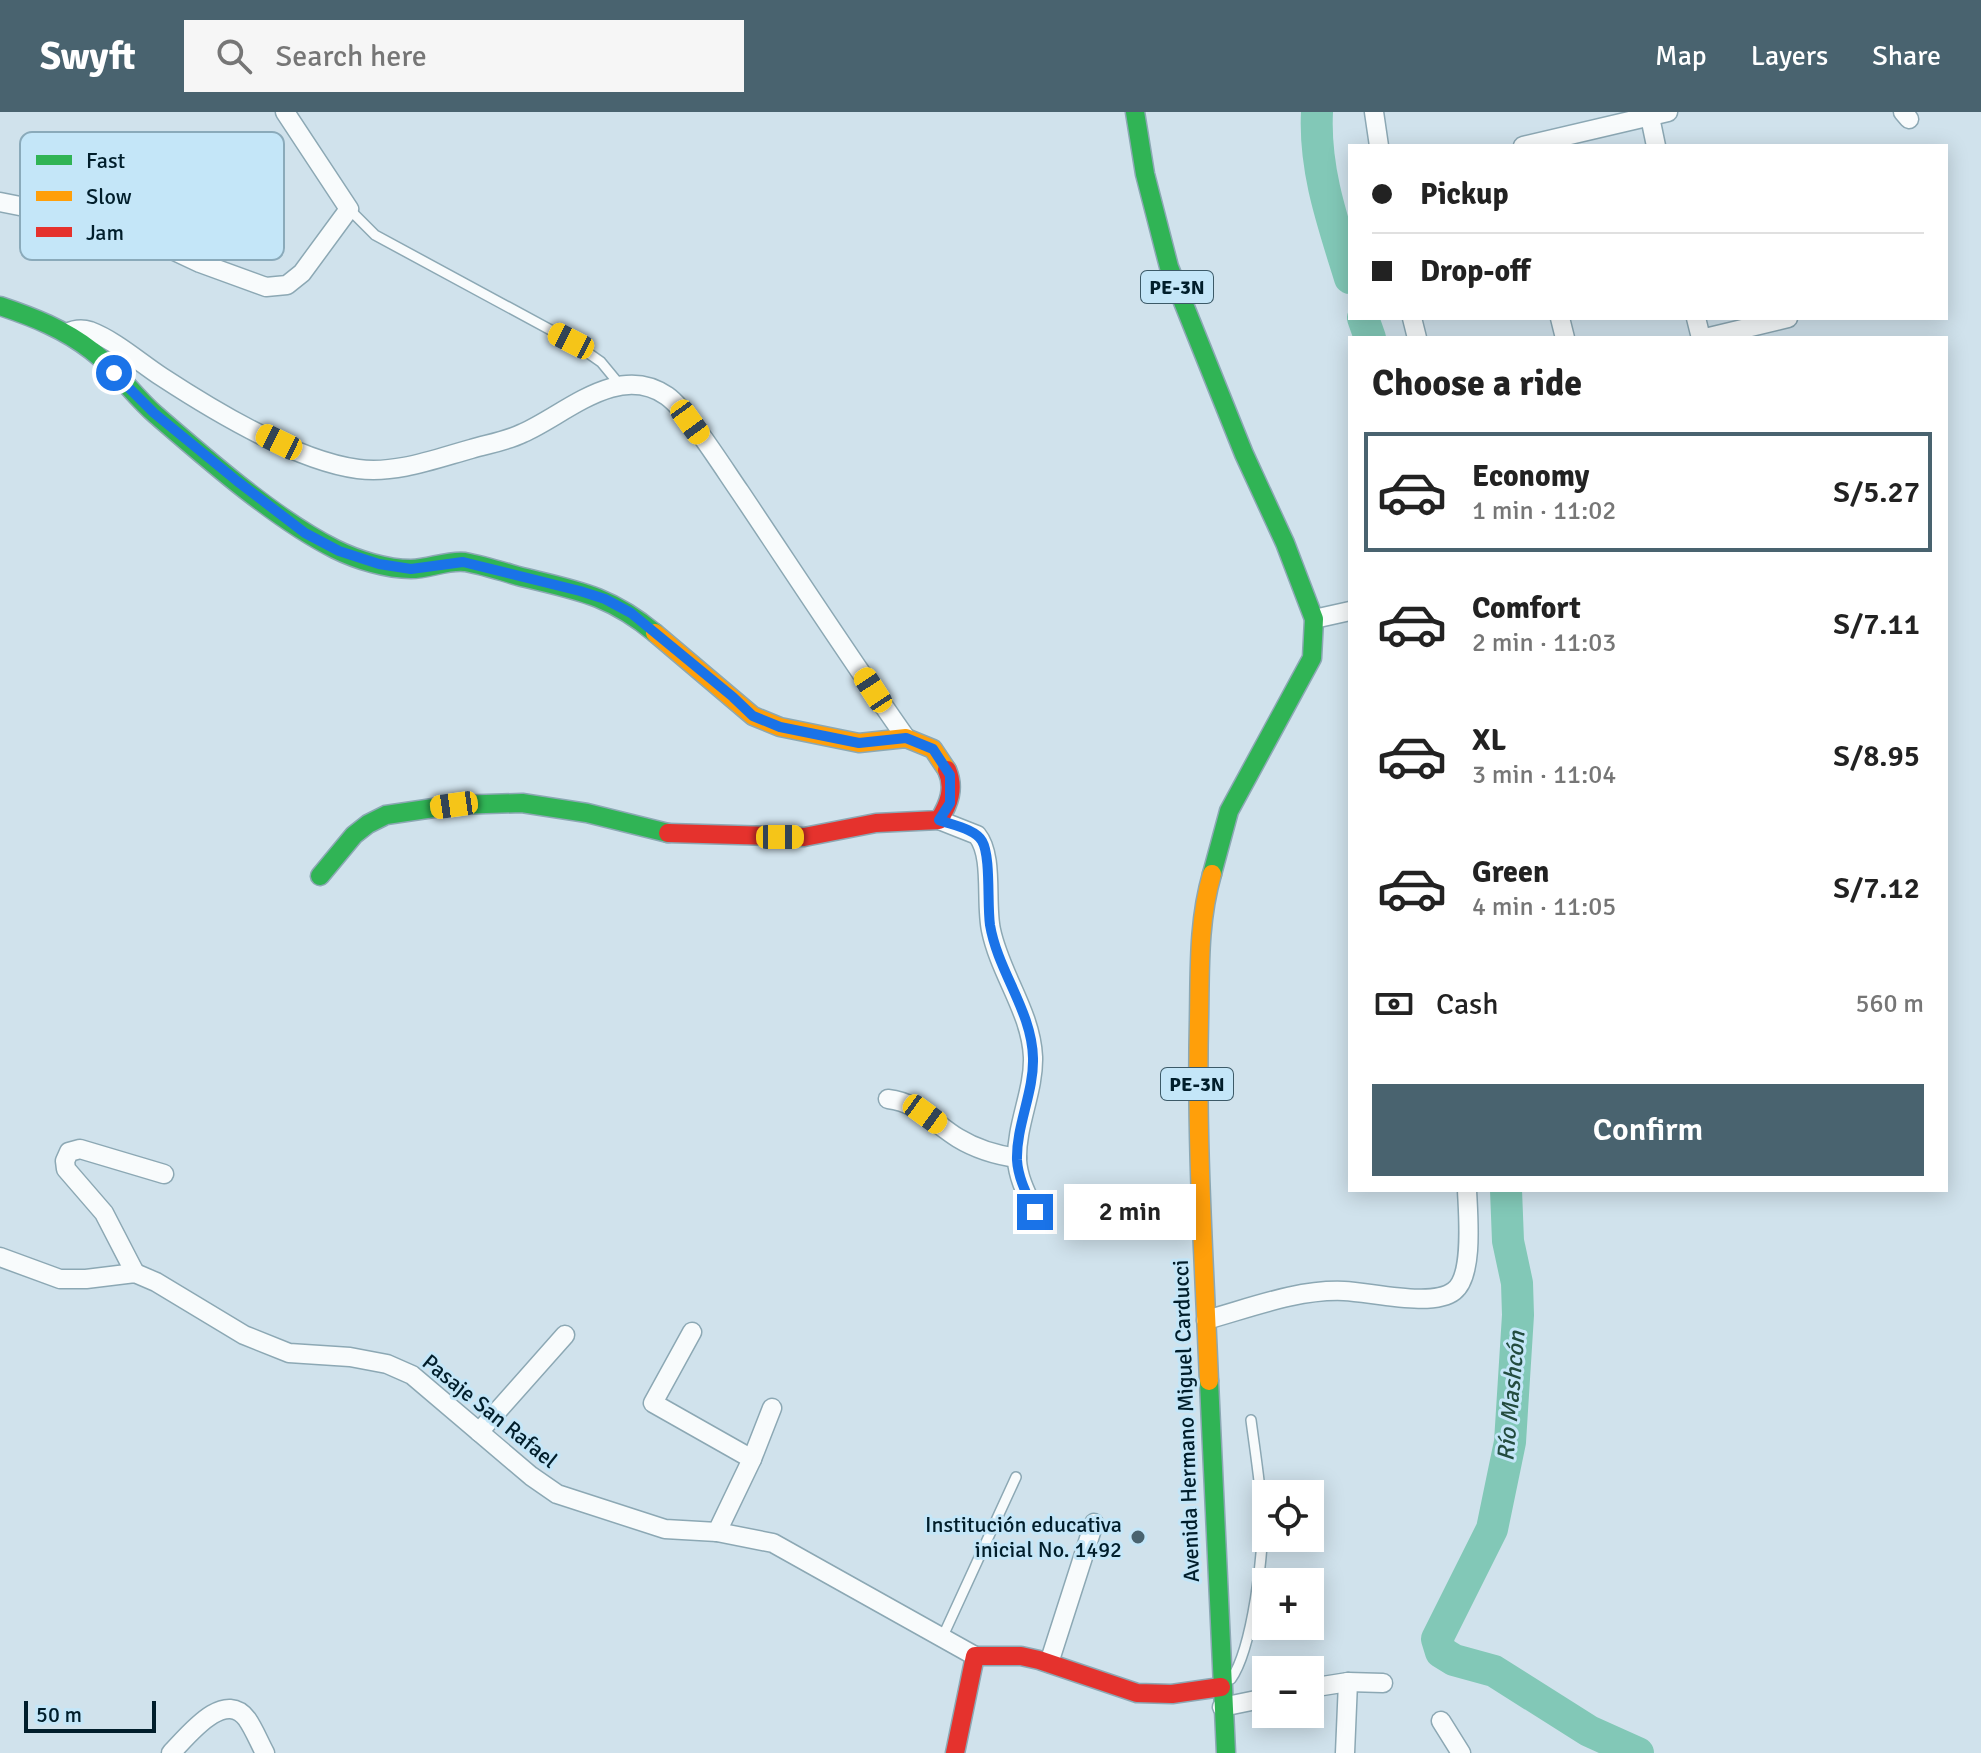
<!DOCTYPE html>
<html lang="en">
<head>
<meta charset="utf-8">
<style>
  body { margin:0; font-family:Signika,sans-serif; background:#f6f6f6; color:#222; height:100vh; display:flex; flex-direction:column; font-size:30px; white-space:nowrap }
  * { box-sizing:border-box; margin:0 }
  p { font-size:26px; color:#767676 }
  .icon { flex:none; width:44px; height:44px; fill:none; stroke:currentColor; stroke-width:2; stroke-linecap:round; stroke-linejoin:round }
  .map { position:relative; flex:1; overflow:hidden }
  .sheet { position:absolute; left:1348px; top:224px; width:600px; height:856px; display:flex; flex-direction:column; background:#fff; border-radius:0px; box-shadow:0 4px 20px #0003 }
  .sheet>* { flex:none }
  .top-card { position:absolute; left:1348px; top:32px; width:600px; height:176px; border-radius:0px; box-shadow:0 4px 20px #0003; display:grid; align-content:center; height:176px; padding:0 24px; background:#fff }
  .fabs { position:absolute; left:1252px; top:1368px; display:grid; gap:16px }
  .fabs a { display:grid; place-items:center; width:72px; height:72px; border-radius:0px; background:#fff; box-shadow:0 4px 20px #0003; font-size:40px }
  .scale { position:absolute; left:24px; bottom:20px; width:132px; box-sizing:border-box; padding-left:8px; border:4px solid #011e2b; border-top:0; font-size:22px; line-height:28px; white-space:nowrap; color:#011e2b; -webkit-text-stroke:6px #c4e6f8; paint-order:stroke }
  .end { position:absolute; width:36px; height:36px; margin:-18px; border:10px solid #1a73e8; background:#fff; box-shadow:0 0 0 4px #fff }
  .from { border-radius:50% }
  .bubble { position:absolute; height:56px; border-radius:0px; background:#fff; box-shadow:0 4px 20px #0003; font-size:26px; font-weight:600; line-height:56px; text-align:center }
  .car { position:absolute; width:24px; height:48px; margin:-24px -12px; border-radius:10px; box-shadow:0 0 6px 2px #0007; background:linear-gradient(#f5c518 24%,#345 0 40%,#f5c518 0 76%,#345 0 86%,#f5c518 0) }
  .top-card b { display:flex; align-items:center; gap:28px; height:76px; font-size:30px }
  .top-card b+b { border-top:2px solid #e0e0e0 }
  .top-card i { width:20px; height:20px; background:#222 }
  ul { padding:0; list-style:none }
  li { display:flex; align-items:center; gap:24px; height:120px; margin:0 16px 12px; padding:0 8px; border:4px solid transparent; border-radius:0px }
  li div { flex:1 }
  li b { display:block; font-size:30px }
  li em { font-style:normal; font-weight:600 }
  li.selected { border-color:#49636f }
  li>.icon { width:72px; height:72px; stroke-width:1.5 }
  h2 { padding:0 24px; font-size:36px; line-height:96px }
  .pay { display:flex; align-items:center; gap:20px; height:88px; padding:0 24px; font-size:30px }
  .pay p { margin-inline-start:auto }
  .action { display:flex; gap:16px; margin-top:auto; padding:16px 24px }
  .action a { flex:1; height:92px; border-radius:0px; background:#49636f; color:#fff; font-size:32px; font-weight:600; line-height:92px; text-align:center }
  header { display:flex; align-items:center; gap:48px; box-sizing:border-box; height:112px; padding:0 40px; background:#49636f; color:#fff }
  header strong { font-size:38px }
  nav { display:flex; gap:44px; margin-inline-start:auto; font-size:28px }
  .search { width:560px; height:72px; background:#f6f6f6; display:flex; align-items:center; gap:20px; box-sizing:border-box; padding:0 28px; border-radius:0px; color:#767676; font-size:30px }
  .map>svg:first-child { display:block }
  .lines { fill:none; stroke-linecap:round; stroke-linejoin:round }
  .river { stroke:#82c8b7; stroke-width:32 }
  .lane-casing { stroke:#8ca8b4; stroke-width:12 }
  .street-casing { stroke:#8ca8b4; stroke-width:21 }
  .fast-casing { stroke:#8ca8b4; stroke-width:21 }
  .slow-casing { stroke:#8ca8b4; stroke-width:21 }
  .jam-casing { stroke:#8ca8b4; stroke-width:21 }
  .lane { stroke:#f8fbfc; stroke-width:9 }
  .street { stroke:#f8fbfc; stroke-width:18 }
  .fast { stroke:#30b455; stroke-width:18 }
  .slow { stroke:#ff9f0a; stroke-width:18 }
  .jam { stroke:#e5322d; stroke-width:18 }
  .route { stroke:#1a73e8; stroke-width:10 }
  .poi-dot { fill:#49636f; stroke:#c4e6f8; stroke-width:3 }
  .labels { text-anchor:middle; dominant-baseline:central; stroke-width:6; stroke-linejoin:round; paint-order:stroke }
  .shield { fill:#c4e6f8; stroke:#3c5a68; stroke-width:2 }
  .shield-label { font-size:20px; font-weight:bold; fill:#011e2b }
  .street-label { font-size:22px; fill:#011e2b; stroke:#c4e6f8 }
  .poi-label { font-size:22px; fill:#011e2b; stroke:#c4e6f8; text-anchor:end }
  .water-label { font-size:24px; font-style:italic; fill:#234c3f; stroke:#c4e6f8 }
  .key { fill:#c4e6f8; stroke:#8aaaba; stroke-width:2 }
  .key-label { font-size:22px; fill:#011e2b }
</style>
</head>
<body>
<header>
<strong>Swyft</strong>
<div class="search"><svg class="icon" aria-label="search" viewBox="0 0 24 24"><circle cx="10" cy="10" r="6"/><path d="M15 15l6 6"/></svg>Search here</div>
<nav><a>Map</a><a>Layers</a><a>Share</a></nav>
</header>
<div class="map">
<svg width="1981" height="1641" viewBox="0 0 1981 1641">
  <rect width="100%" height="100%" fill="#d0e2ec"/>
  <g class="lines">
    <g class="river">
      <path d="M 1317,0 C 1314,58 1333,111 1350,166"/>
      <path d="M 1363,206 L 1370,226"/>
      <path d="M 1506,1078 L 1508,1129 L 1517,1171 L 1518,1203 L 1510,1330 L 1492,1417 L 1437,1527 L 1441,1540 L 1454,1548 L 1494,1559 L 1589,1619 L 1638,1641"/>
    </g>
    <defs>
      <g id="lane">
        <path d="M 349,97 L 375,123 L 571,229 L 601,250 L 620,273"/>
        <path d="M 943,1524 L 1016,1365"/>
        <path d="M 1231,1567 C 1252,1538 1265,1437 1262,1400 C 1260,1369 1255,1339 1251,1308"/>
      </g>
      <g id="street">
        <path d="M 1374,0 L 1379,34"/>
        <path d="M 1903,0 L 1909,7"/>
        <path d="M 1650,5 L 1656,34"/>
        <path d="M 1523,34 L 1668,0"/>
        <path d="M 0,90 L 121,114 L 200,151 L 266,175 L 287,173 L 302,161 L 349,97 L 285,0"/>
        <path d="M 1412,206 L 1417,226"/>
        <path d="M 1560,206 L 1565,226"/>
        <path d="M 1696,206 L 1701,226"/>
        <path d="M 67,221 C 75,217 81,216 90,219 C 116,229 139,250 162,265 C 214,299 296,349 358,357 C 396,362 435,347 471,337 C 488,332 507,329 523,321 C 566,302 618,250 667,284 C 687,298 724,357 740,380 C 795,462 849,545 906,626"/>
        <path d="M 1705,226 L 1788,206"/>
        <path d="M 1314,507 L 1350,499"/>
        <path d="M 939,708 L 977,723 C 994,744 985,790 991,818 C 1000,862 1031,900 1033,945 C 1034,979 1016,1013 1017,1048 C 1018,1066 1027,1083 1035,1100"/>
        <path d="M 888,987 C 917,990 934,1011 958,1026 C 976,1037 996,1043 1017,1046"/>
        <path d="M 0,1145 L 60,1167 L 86,1167 L 135,1161 L 156,1170 L 244,1223 L 289,1241 L 350,1245 L 387,1252 L 412,1263 L 531,1364 L 557,1382 L 665,1417 L 717,1420 L 773,1431 L 975,1544"/>
        <path d="M 135,1161 L 104,1101 L 66,1057 L 65,1049 L 69,1040 L 80,1037 L 164,1062"/>
        <path d="M 1206,1208 C 1250,1196 1298,1177 1344,1179 C 1371,1180 1433,1196 1454,1179 C 1474,1164 1468,1102 1467,1078"/>
        <path d="M 692,1220 L 653,1291 L 752,1347"/>
        <path d="M 479,1320 L 565,1223"/>
        <path d="M 717,1420 L 752,1347 L 772,1296"/>
        <path d="M 1049,1551 L 1094,1411"/>
        <path d="M 1310,1576 L 1348,1570 L 1383,1571"/>
        <path d="M 1222,1595 L 1266,1586"/>
        <path d="M 1441,1609 L 1461,1641"/>
        <path d="M 171,1641 C 187,1625 224,1576 247,1607 C 254,1617 259,1630 265,1641"/>
        <path d="M 1345,1641 L 1348,1570"/>
      </g>
      <g id="fast">
        <path d="M 1135,0 L 1145,62 L 1169,155 L 1244,342 L 1285,431 L 1314,507 L 1312,546 L 1229,699 L 1212,762"/>
        <path d="M 0,194 C 33,205 64,217 92,239 C 116,257 133,283 156,303 C 207,347 275,407 335,437 C 357,448 387,457 411,457 C 429,457 447,448 465,450 C 482,453 501,459 518,464 C 575,478 608,482 655,521"/>
        <path d="M 320,764 L 354,723 L 368,712 L 386,703 L 454,693 L 522,691 L 587,701 L 668,721"/>
        <path d="M 1209,1269 L 1226,1641"/>
      </g>
      <g id="slow">
        <path d="M 655,521 L 753,604 L 780,615 L 859,631 L 906,626 L 933,637 L 947,658"/>
        <path d="M 1209,1269 C 1204,1149 1196,1028 1199,908 C 1200,859 1198,810 1212,762"/>
      </g>
      <g id="jam">
        <path d="M 668,721 L 804,725 L 876,711 L 939,708 C 949,692 955,676 947,658"/>
        <path d="M 955,1641 L 975,1544 L 1021,1544 L 1039,1548 L 1137,1581 L 1172,1582 L 1221,1575"/>
      </g>
    </defs>
    <use href="#lane" class="lane-casing"/>
    <use href="#street" class="street-casing"/>
    <use href="#fast" class="fast-casing"/>
    <use href="#slow" class="slow-casing"/>
    <use href="#jam" class="jam-casing"/>
    <use href="#lane" class="lane"/>
    <use href="#street" class="street"/>
    <use href="#fast" class="fast"/>
    <use href="#slow" class="slow"/>
    <use href="#jam" class="jam"/>
  </g>
  <g class="lines">
    <path class="route" d="M 114,261 L 154,301 L 237,369 L 305,421 L 339,439 L 379,452 L 411,457 L 463,450 L 580,479 L 605,487 L 631,501 L 733,585 L 753,604 L 780,615 L 859,631 L 906,626 L 933,637 L 950,663 L 950,691 L 939,708 C 952,713 975,717 982,729 C 991,744 987,792 990,813 C 998,860 1032,899 1033,946 C 1034,980 1016,1014 1017,1048 C 1018,1066 1027,1083 1035,1100"/>
  </g>
  <circle class="poi-dot" cx="1138" cy="1425" r="8"/>
  <g class="labels">
    <g class="shield">
      <rect x="1141" y="159" width="72" height="32" rx="6"/>
      <rect x="1161" y="956" width="72" height="32" rx="6"/>
    </g>
    <g class="shield-label">
      <text x="1177" y="175">PE-3N</text>
      <text x="1197" y="972">PE-3N</text>
    </g>
    <g class="street-label">
      <text transform="translate(490 1299) rotate(39)">Pasaje San Rafael</text>
      <text transform="translate(1186 1309) rotate(-92)">Avenida Hermano Miguel Carducci</text>
    </g>
    <g class="poi-label">
      <text x="1122" y="1412">Institución educativa<tspan x="1122" dy="25">inicial No. 1492</tspan></text>
    </g>
    <g class="water-label">
      <text transform="translate(1511 1284) rotate(-85)">Río Mashcón</text>
    </g>
  </g>
  <rect x="20" y="20" width="264" height="128" rx="12" class="key"/>
  <rect x="36" y="43" width="36" height="10" fill="#30b455"/>
  <rect x="36" y="79" width="36" height="10" fill="#ff9f0a"/>
  <rect x="36" y="115" width="36" height="10" fill="#e5322d"/>
  <g class="key-label">
    <text x="86" y="56">Fast</text>
    <text x="86" y="92">Slow</text>
    <text x="86" y="128">Jam</text>
  </g>
</svg>
<div class="fabs">
<a><svg class="icon" aria-label="locate" viewBox="0 0 24 24"><circle cx="12" cy="12" r="6"/><path d="M12 2v4M12 18v4M2 12h4M18 12h4"/></svg></a>
<a>+</a>
<a>−</a>
</div>
<div class="scale">50 m</div>
<i class="end from" style="left:114px;top:261px"></i>
<i class="end" style="left:1035px;top:1100px"></i>
<div class="bubble" style="left:1064px;top:1072px;width:132px">2 min</div>
<i class="car" style="left:571px;top:229px;rotate:297deg"></i>
<i class="car" style="left:690px;top:310px;rotate:144deg"></i>
<i class="car" style="left:279px;top:330px;rotate:296deg"></i>
<i class="car" style="left:873px;top:578px;rotate:327deg"></i>
<i class="car" style="left:454px;top:693px;rotate:262deg"></i>
<i class="car" style="left:780px;top:725px;rotate:90deg"></i>
<i class="car" style="left:925px;top:1002px;rotate:126deg"></i>
<div class="top-card">
<b><i class="from"></i>Pickup</b>
<b><i></i>Drop-off</b>
</div>
<section class="sheet">
<h2>Choose a ride</h2>
<ul>
<li class="selected"><svg class="icon" aria-label="car" viewBox="0 0 24 24"><path d="M5 17H2v-5l4-1 3-4h7l3 4 3 1v5h-3M9 17h6M6 11h13"/><circle cx="7" cy="17" r="2"/><circle cx="17" cy="17" r="2"/></svg><div><b>Economy</b><p>1 min · 11:02</p></div><em>S/5.27</em></li>
<li><svg class="icon" aria-label="car" viewBox="0 0 24 24"><path d="M5 17H2v-5l4-1 3-4h7l3 4 3 1v5h-3M9 17h6M6 11h13"/><circle cx="7" cy="17" r="2"/><circle cx="17" cy="17" r="2"/></svg><div><b>Comfort</b><p>2 min · 11:03</p></div><em>S/7.11</em></li>
<li><svg class="icon" aria-label="car" viewBox="0 0 24 24"><path d="M5 17H2v-5l4-1 3-4h7l3 4 3 1v5h-3M9 17h6M6 11h13"/><circle cx="7" cy="17" r="2"/><circle cx="17" cy="17" r="2"/></svg><div><b>XL</b><p>3 min · 11:04</p></div><em>S/8.95</em></li>
<li><svg class="icon" aria-label="car" viewBox="0 0 24 24"><path d="M5 17H2v-5l4-1 3-4h7l3 4 3 1v5h-3M9 17h6M6 11h13"/><circle cx="7" cy="17" r="2"/><circle cx="17" cy="17" r="2"/></svg><div><b>Green</b><p>4 min · 11:05</p></div><em>S/7.12</em></li>
</ul>
<div class="pay"><svg class="icon" aria-label="cash" viewBox="0 0 24 24"><path d="M3 7h18v10H3z"/><circle cx="12" cy="12" r="2"/></svg>Cash<p>560 m</p></div>
<div class="action"><a>Confirm</a></div>
</section>
</div>
</body>
</html>
